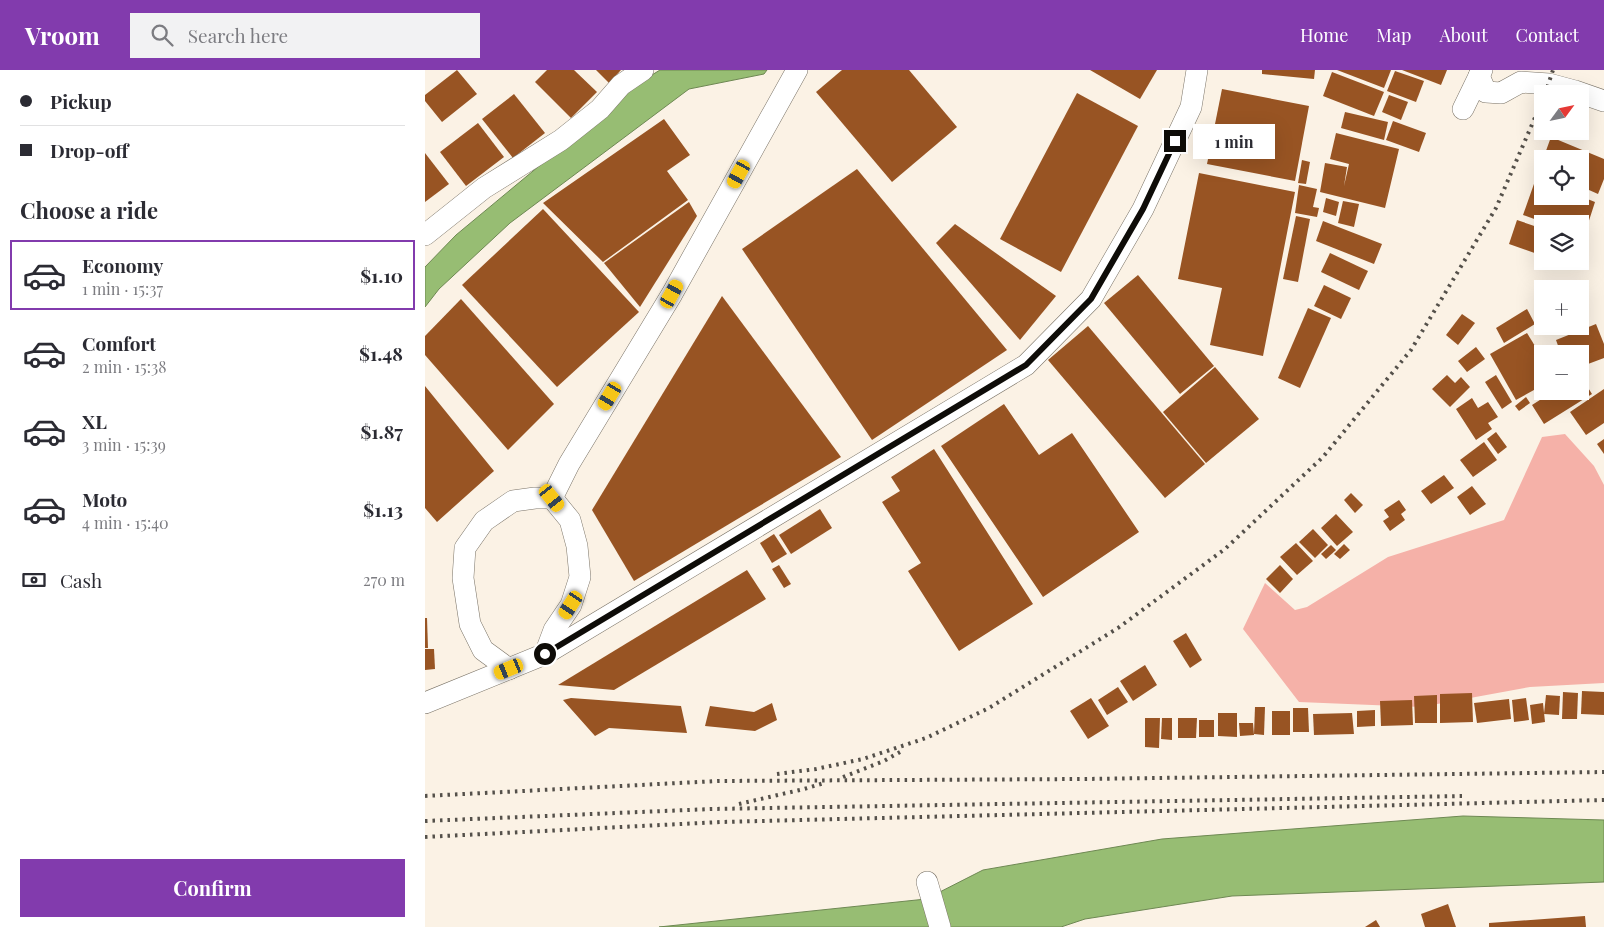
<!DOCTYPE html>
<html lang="en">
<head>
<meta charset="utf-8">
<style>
  body { margin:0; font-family:"Playfair Display",serif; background:#f2f2f3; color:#2b2b33; height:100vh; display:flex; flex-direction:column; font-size:19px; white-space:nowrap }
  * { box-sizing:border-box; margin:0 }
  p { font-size:16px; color:#7c7c81 }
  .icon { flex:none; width:28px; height:28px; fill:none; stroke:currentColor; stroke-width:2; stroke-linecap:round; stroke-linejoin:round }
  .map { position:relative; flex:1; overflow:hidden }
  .side { display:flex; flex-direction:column; background:#fff; width:425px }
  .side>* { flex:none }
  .banner { display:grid; align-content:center; height:110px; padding:0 20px; background:#fff }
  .needle { width:32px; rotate:57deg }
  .buttons { position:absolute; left:1109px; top:15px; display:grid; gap:10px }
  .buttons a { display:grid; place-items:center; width:55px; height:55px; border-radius:0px; background:#fff; box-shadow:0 5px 20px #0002; font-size:25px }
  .end { position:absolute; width:22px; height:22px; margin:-11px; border:6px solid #0e0c08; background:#fff; box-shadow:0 0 0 2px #fff }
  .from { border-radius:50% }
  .bubble { position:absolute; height:35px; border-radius:0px; background:#fff; box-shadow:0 5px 20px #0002; font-size:16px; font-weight:700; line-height:35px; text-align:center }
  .car { position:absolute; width:15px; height:30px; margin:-15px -8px; border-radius:6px; box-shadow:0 0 4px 1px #0007; background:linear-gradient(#f5c518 24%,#345 0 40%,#f5c518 0 76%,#345 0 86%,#f5c518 0) }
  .banner b { display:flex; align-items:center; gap:18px; height:48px; font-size:19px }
  .banner b+b { border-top:1px solid #e1e1e2 }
  .banner i { width:12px; height:12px; background:#2b2b33 }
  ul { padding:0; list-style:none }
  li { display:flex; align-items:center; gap:15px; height:70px; margin:0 10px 8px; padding:0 10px; border:2px solid transparent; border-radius:0px }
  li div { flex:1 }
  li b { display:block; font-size:19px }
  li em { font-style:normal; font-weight:700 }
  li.active { border-color:#823bad }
  li>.icon { width:45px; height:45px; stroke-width:1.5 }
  h2 { padding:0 20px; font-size:22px; line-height:60px }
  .pay { display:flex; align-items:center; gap:12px; height:55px; padding:0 20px; font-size:19px }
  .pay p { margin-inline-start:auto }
  .button { display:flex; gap:10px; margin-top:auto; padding:10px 20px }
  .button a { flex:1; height:58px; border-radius:0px; background:#823bad; color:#fff; font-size:20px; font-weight:700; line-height:58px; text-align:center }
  header { display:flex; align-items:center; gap:30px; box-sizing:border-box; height:70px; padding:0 25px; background:#823bad; color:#fff }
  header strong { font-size:24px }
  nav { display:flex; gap:28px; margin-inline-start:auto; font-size:18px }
  .search { width:350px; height:45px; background:#f2f2f3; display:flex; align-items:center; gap:12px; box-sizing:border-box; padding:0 18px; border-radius:0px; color:#7c7c81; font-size:19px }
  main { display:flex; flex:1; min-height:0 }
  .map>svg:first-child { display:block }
  .green { fill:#f5b1a8 }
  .water { fill:#97bd73; stroke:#6e8853 }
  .building { fill:#985423 }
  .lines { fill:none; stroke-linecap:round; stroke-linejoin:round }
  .street-casing { stroke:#7a7367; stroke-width:22 }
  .street { stroke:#fff; stroke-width:21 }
  .rail { stroke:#54504a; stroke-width:4; stroke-dasharray:2.5 5; stroke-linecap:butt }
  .route { stroke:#0e0c08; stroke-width:6 }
</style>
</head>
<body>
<header>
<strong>Vroom</strong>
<div class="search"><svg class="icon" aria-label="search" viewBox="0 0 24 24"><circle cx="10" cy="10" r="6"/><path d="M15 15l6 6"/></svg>Search here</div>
<nav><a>Home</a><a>Map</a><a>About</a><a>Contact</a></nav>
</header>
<main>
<section class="side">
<div class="banner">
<b><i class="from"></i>Pickup</b>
<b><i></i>Drop-off</b>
</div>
<h2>Choose a ride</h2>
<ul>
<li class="active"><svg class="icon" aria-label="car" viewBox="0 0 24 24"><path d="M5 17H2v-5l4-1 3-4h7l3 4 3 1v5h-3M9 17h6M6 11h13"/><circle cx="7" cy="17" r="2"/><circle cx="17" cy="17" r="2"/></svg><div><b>Economy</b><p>1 min · 15:37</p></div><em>$1.10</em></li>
<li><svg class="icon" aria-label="car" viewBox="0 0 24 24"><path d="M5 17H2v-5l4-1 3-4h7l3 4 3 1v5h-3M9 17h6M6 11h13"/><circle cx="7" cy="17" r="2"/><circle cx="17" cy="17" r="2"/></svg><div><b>Comfort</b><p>2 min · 15:38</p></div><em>$1.48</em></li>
<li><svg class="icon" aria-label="car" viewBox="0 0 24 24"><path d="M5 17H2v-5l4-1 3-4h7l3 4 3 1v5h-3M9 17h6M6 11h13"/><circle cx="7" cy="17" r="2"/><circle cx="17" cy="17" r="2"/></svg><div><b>XL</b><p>3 min · 15:39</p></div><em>$1.87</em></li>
<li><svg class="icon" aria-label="car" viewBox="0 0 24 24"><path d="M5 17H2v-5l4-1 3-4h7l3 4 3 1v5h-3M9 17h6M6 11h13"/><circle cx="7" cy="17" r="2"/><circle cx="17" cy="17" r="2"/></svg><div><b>Moto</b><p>4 min · 15:40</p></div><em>$1.13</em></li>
</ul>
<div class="pay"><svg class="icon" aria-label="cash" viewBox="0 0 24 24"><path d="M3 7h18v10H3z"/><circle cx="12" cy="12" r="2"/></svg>Cash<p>270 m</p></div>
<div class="button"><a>Confirm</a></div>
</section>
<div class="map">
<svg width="1179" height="857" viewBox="0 0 1179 857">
  <rect width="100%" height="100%" fill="#fbf2e5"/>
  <path class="green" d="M 1140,364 L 1169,396 L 1179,415 L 1179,613 L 1105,617 L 996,637 L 874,632 L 818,559 L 840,513 L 870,540 L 882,537 L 963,487 L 1079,450 L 1117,367 Z"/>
  <g class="water">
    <path d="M 235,0 L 342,0 L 339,4 L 264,19 L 85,153 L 14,219 L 0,237 L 0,197 L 31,165 L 214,13 Z"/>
    <path d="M 1038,746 L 1179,750 L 1179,812 L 807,826 L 660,849 L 636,857 L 234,857 L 501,829 L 558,800 L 737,769 Z"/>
  </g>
  <g class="building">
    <path d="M 32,0 L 52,24 L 17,52 L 0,31 L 0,25 Z"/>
    <path d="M 122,0 L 149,0 L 172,22 L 146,48 L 110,12 Z"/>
    <path d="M 171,0 L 196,0 L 184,13 Z"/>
    <path d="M 417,0 L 484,0 L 532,57 L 467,112 L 391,22 Z"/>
    <path d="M 665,0 L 732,0 L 715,29 Z"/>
    <path d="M 837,0 L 890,0 L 889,9 L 837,4 Z"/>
    <path d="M 912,0 L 966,0 L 959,18 Z"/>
    <path d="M 977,0 L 1022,0 L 1016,15 Z"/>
    <path d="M 970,1 L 999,11 L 991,32 L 962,21 Z"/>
    <path d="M 907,2 L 959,22 L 949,46 L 898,26 Z"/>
    <path d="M 797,19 L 884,36 L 870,111 L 782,94 Z"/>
    <path d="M 652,23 L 713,56 L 636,202 L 575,169 Z"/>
    <path d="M 89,24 L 120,63 L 88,88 L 57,49 Z"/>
    <path d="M 964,25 L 983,32 L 976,50 L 957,42 Z"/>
    <path d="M 920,42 L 963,52 L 959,70 L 916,58 Z"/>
    <path d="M 239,49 L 265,85 L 242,101 L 263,130 L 178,192 L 118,133 Z"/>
    <path d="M 968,51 L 1001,63 L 994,82 L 961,70 Z"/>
    <path d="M 53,53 L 79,87 L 41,116 L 15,82 Z"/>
    <path d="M 911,63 L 974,79 L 960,138 L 895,122 L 900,93 L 922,97 L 919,116 L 924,94 L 905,89 Z"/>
    <path d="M 1126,67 L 1179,89 L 1179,109 L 1173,124 L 1155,116 L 1155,89 L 1118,89 Z"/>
    <path d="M 0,83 L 24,114 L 0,132 Z"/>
    <path d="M 877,90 L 885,92 L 881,114 L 873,113 Z"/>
    <path d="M 432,99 L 582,280 L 447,370 L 317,179 Z"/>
    <path d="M 774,103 L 870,122 L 838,286 L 785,275 L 797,218 L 753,209 Z"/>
    <path d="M 1110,111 L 1118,113 L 1118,126 L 1155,126 L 1170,132 L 1159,166 L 1155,165 L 1155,154 L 1123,154 L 1098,145 Z"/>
    <path d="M 874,115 L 892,119 L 888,137 L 894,138 L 892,147 L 870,143 Z"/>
    <path d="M 901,128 L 914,132 L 911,146 L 898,142 Z"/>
    <path d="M 918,131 L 934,134 L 929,157 L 913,153 Z"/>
    <path d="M 264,132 L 272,146 L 215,237 L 179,193 Z"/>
    <path d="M 118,139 L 214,242 L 132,317 L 37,215 Z"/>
    <path d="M 871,146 L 885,149 L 873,212 L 858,209 Z"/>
    <path d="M 1092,150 L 1118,159 L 1118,186 L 1084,174 Z"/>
    <path d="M 898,151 L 957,174 L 949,194 L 891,171 Z"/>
    <path d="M 530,154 L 631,226 L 595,270 L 511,173 Z"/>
    <path d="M 1155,172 L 1161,174 L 1153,198 L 1134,192 L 1155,191 Z"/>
    <path d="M 905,183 L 943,201 L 934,220 L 896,202 Z"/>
    <path d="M 713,205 L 789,296 L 755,324 L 679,233 Z"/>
    <path d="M 899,215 L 926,228 L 916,249 L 889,236 Z"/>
    <path d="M 297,226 L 416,387 L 209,511 L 167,440 Z"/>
    <path d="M 36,229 L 129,334 L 83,380 L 0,285 L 0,266 Z"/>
    <path d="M 883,238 L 906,248 L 875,318 L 853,308 Z"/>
    <path d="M 1102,239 L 1110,254 L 1079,273 L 1071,258 Z"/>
    <path d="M 1037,244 L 1050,253 L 1033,275 L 1021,265 Z"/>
    <path d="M 1171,254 L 1179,274 L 1179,288 L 1155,297 L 1155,284 L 1136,284 L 1131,270 Z"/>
    <path d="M 663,256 L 780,394 L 740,428 L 623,290 Z"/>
    <path d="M 1102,263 L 1118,289 L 1118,315 L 1091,330 L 1065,284 Z"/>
    <path d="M 1051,277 L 1060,289 L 1042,302 L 1033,291 Z"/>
    <path d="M 790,297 L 834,349 L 781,393 L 738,342 Z"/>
    <path d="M 1022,305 L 1030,313 L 1036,307 L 1045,317 L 1025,337 L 1007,319 Z"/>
    <path d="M 1071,305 L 1087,332 L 1077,339 L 1060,312 Z"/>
    <path d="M 1155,305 L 1167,324 L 1119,354 L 1107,335 L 1129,321 L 1155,321 Z"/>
    <path d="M 0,316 L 69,401 L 12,452 L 0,438 Z"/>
    <path d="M 1179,319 L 1179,353 L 1161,365 L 1145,342 Z"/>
    <path d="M 1101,327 L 1105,333 L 1094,341 L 1090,336 Z"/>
    <path d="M 1047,328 L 1053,338 L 1063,332 L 1073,347 L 1063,353 L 1067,359 L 1051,370 L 1031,339 Z"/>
    <path d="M 579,334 L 614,385 L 647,363 L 714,462 L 618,527 L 516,376 Z"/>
    <path d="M 1071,362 L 1082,377 L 1073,384 L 1062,369 Z"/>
    <path d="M 1179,369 L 1179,384 L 1172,374 Z"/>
    <path d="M 1059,372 L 1072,390 L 1048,407 L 1035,390 Z"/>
    <path d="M 509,379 L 608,534 L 534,581 L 483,501 L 496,493 L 457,432 L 475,421 L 466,407 Z"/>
    <path d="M 1019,405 L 1029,418 L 1006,434 L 996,421 Z"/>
    <path d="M 1047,416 L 1061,434 L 1045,445 L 1032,427 Z"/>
    <path d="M 926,423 L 938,435 L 930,443 L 919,430 Z"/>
    <path d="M 974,430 L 981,440 L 976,444 L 980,450 L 965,461 L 958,451 L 964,447 L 959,440 Z"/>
    <path d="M 395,439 L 407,458 L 366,484 L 354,465 Z"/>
    <path d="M 911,444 L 928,462 L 912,476 L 896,458 Z"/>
    <path d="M 888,459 L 903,475 L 890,488 L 874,472 Z"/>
    <path d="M 349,464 L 362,484 L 347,493 L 335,473 Z"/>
    <path d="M 871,473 L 888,491 L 872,505 L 855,487 Z"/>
    <path d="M 919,474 L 925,480 L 915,489 L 909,484 Z"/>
    <path d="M 906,475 L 911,480 L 901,489 L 896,484 Z"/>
    <path d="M 354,495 L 366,514 L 359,518 L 347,499 Z"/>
    <path d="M 855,495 L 868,509 L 855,523 L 841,509 Z"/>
    <path d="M 322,500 L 341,529 L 189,620 L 133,615 Z"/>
    <path d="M 0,548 L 2,548 L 3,578 L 0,578 Z"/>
    <path d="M 761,563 L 777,590 L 765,598 L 748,571 Z"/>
    <path d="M 0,579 L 9,579 L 10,599 L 0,600 Z"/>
    <path d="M 720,595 L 732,615 L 708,631 L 695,611 Z"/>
    <path d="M 693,617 L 703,632 L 682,645 L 673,630 Z"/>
    <path d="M 1157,621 L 1179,622 L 1179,645 L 1156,644 Z"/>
    <path d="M 1138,622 L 1153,623 L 1152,649 L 1137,649 Z"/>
    <path d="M 1047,623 L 1048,652 L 1015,653 L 1015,624 Z"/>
    <path d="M 1012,625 L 1012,653 L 990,653 L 989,626 Z"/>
    <path d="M 1121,625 L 1135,626 L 1134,645 L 1119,644 Z"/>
    <path d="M 146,628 L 256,636 L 262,663 L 184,658 L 170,666 L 138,630 Z"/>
    <path d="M 666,628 L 684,656 L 663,669 L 645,641 Z"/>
    <path d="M 1101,628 L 1104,650 L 1089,652 L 1087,630 Z"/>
    <path d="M 1084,629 L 1086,649 L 1052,653 L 1049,633 Z"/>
    <path d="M 987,630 L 988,655 L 956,656 L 955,631 Z"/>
    <path d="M 347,633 L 352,650 L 330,661 L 280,656 L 285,636 L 329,642 Z"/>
    <path d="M 1118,633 L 1120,652 L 1107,654 L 1105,635 Z"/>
    <path d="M 830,637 L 840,637 L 839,665 L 829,664 Z"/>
    <path d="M 868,638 L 883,638 L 884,662 L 868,662 Z"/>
    <path d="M 950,640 L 950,656 L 932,657 L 932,641 Z"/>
    <rect x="847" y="641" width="18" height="24"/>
    <path d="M 793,643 L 812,643 L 812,667 L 793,666 Z"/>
    <path d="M 927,643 L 929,664 L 889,665 L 888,644 Z"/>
    <path d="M 720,648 L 735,648 L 734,678 L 720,677 Z"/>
    <path d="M 737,648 L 747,648 L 747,670 L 736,669 Z"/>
    <path d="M 753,648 L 772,648 L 771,668 L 753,668 Z"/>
    <rect x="774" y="650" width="15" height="17"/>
    <path d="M 814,653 L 828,653 L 829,665 L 815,666 Z"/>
    <path d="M 1023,834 L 1031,857 L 1000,857 L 996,844 Z"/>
    <path d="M 1160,846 L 1161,857 L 1064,857 L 1064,853 Z"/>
    <path d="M 951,850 L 955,857 L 940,857 Z"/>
  </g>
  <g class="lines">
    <defs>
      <g id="street">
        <path d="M 1054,6 L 1061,22 L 1076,23 L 1096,12 L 1124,14 L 1150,21 L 1179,31"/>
        <path d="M 1038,39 L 1057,0"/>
        <path d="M 0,165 L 59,118 L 136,70 L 175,39 L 196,15 L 218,0"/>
        <path d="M 127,428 L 144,394 L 247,224 L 372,0"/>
        <path d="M 120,584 L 129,560 L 146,535 L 155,507 L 152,476 L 145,450 L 127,428"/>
        <path d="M 84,599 L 58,580 L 45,554 L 38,508 L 40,478 L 59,451 L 88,431 L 110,428 L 127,428"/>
        <path d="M 0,633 L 120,584 L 601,295 L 666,229 L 718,139 L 766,37 L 772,0"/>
        <path d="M 502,812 L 515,857"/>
      </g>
    </defs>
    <use href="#street" class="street-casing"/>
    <use href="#street" class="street"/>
    <g class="rail">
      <path d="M 1120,24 L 1128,0"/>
      <path d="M 352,704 L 391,699 L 438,689 L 501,668 L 564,638 L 693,558 L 800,479 L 898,387 L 986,280 L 1071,138 L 1118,29"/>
      <path d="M 418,707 L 459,691 L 475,682"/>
      <path d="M 0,726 L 293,711 L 658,709 L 1179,702"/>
      <path d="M 314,734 L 379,719 L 399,713"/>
      <path d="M 0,751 L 287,739 L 1037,726"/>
      <path d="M 0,767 L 295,752 L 1179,730"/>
    </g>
  </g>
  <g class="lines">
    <path class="route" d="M 120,584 L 601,295 L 666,229 L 718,139 L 750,71"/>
  </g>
</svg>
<div class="buttons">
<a><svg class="needle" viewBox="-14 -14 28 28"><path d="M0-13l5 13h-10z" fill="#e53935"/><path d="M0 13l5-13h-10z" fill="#7c7c81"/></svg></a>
<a><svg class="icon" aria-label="locate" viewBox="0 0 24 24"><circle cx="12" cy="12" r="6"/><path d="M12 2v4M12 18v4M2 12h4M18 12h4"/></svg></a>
<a><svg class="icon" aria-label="layers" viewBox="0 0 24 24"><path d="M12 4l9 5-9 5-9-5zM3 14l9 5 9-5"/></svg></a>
<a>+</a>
<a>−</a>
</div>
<i class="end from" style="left:120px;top:584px"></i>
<i class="end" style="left:750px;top:71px"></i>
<div class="bubble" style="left:768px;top:54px;width:82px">1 min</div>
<i class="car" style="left:314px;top:104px;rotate:209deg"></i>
<i class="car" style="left:247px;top:224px;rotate:29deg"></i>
<i class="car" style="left:185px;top:326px;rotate:211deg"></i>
<i class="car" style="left:127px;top:428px;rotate:141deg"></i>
<i class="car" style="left:146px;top:535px;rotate:213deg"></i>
<i class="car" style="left:84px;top:599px;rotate:248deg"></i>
</div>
</main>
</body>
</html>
